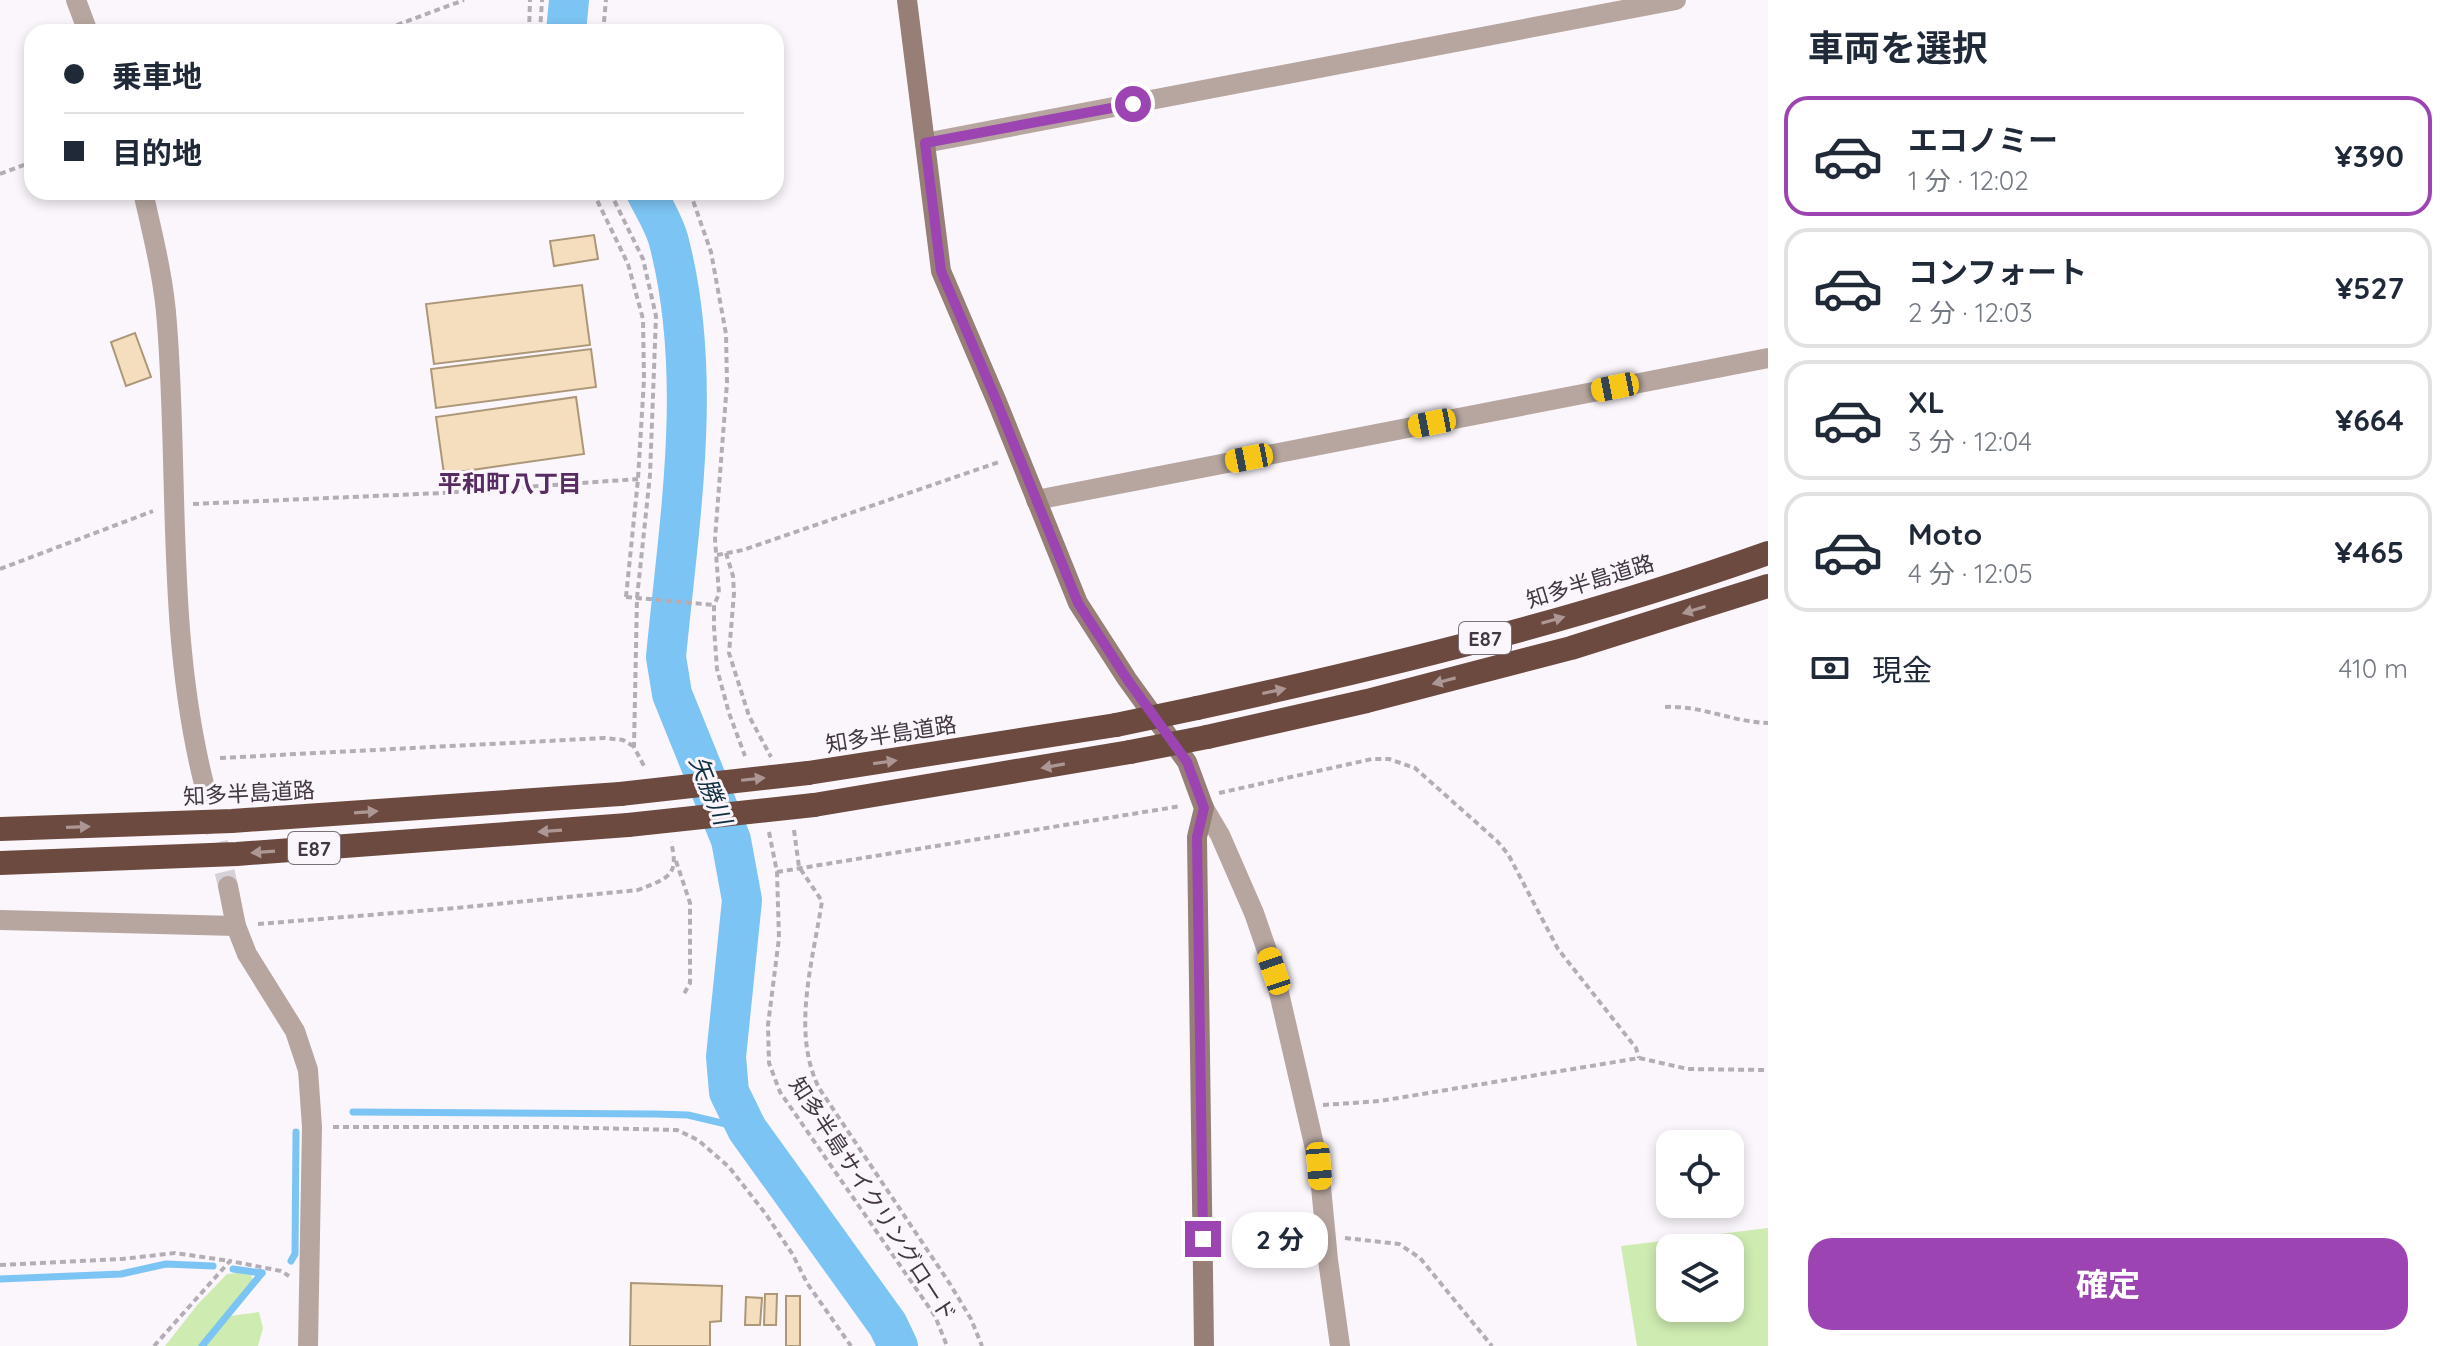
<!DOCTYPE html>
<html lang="ja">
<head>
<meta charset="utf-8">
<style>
  body { margin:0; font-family:Quicksand,"Noto Sans JP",sans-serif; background:#f6f6f7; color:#1f2937; height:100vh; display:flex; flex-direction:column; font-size:30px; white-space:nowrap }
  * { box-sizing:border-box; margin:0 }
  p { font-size:26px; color:#747a83 }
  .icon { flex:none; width:44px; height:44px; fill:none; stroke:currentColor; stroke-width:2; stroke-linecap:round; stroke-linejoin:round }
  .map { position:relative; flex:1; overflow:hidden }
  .panel { display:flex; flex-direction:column; background:#fff; width:680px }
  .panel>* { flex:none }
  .banner { position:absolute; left:24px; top:24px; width:760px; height:176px; border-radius:24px; box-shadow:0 4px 12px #0003; display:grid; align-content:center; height:176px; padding:0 40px; background:#fff }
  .controls { position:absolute; left:1656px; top:1130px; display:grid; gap:16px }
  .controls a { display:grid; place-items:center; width:88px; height:88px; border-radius:16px; background:#fff; box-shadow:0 4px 12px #0003; font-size:40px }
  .end { position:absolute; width:36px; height:36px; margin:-18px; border:10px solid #9c45b2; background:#fff; box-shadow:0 0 0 4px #fff }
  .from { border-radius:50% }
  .bubble { position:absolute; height:56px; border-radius:24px; background:#fff; box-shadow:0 4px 12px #0003; font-size:26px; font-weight:700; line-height:56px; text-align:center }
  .car { position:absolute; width:24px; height:48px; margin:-24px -12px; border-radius:10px; box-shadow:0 0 6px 2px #0007; background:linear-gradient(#f5c518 24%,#345 0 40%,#f5c518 0 76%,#345 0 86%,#f5c518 0) }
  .banner b { display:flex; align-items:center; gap:28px; height:76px; font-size:30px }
  .banner b+b { border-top:2px solid #e0e1e3 }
  .banner i { width:20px; height:20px; background:#1f2937 }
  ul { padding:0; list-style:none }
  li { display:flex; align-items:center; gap:24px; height:120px; margin:0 16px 12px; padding:0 24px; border:4px solid #e0e1e3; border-radius:24px }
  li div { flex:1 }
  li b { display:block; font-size:30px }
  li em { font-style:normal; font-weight:700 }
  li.on { border-color:#9c45b2 }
  li>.icon { width:72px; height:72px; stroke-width:1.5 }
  h2 { padding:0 40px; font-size:36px; line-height:96px }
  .pay { display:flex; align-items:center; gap:20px; height:88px; padding:0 40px; font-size:30px }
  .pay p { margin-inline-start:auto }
  .primary-button { display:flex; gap:16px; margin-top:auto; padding:16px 40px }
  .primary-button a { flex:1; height:92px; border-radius:24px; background:#9c45b2; color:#fff; font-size:32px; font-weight:700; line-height:92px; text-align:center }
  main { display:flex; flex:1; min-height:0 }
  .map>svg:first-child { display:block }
  .green { fill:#ceebb1; fill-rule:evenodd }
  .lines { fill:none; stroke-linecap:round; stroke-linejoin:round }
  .stream { stroke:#7cc4f3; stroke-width:7 }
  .river { stroke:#7cc4f3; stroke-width:40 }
  .building { fill:#f5debe; stroke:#ac9778; stroke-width:2 }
  .street-tunnel { stroke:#d6d0d7; stroke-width:20; stroke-dasharray:20 10; stroke-linecap:butt }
  .path { stroke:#b4adb5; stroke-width:4; stroke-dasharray:6 4; stroke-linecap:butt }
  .street { stroke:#b7a6a0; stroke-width:20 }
  .secondary { stroke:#977e76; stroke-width:20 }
  .highway { stroke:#6c4a3f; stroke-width:24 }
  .path-bridge { stroke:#b4adb5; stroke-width:4; stroke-dasharray:6 4; stroke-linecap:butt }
  .highway-bridge { stroke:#6c4a3f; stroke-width:24 }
  .oneway { fill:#ac9794 }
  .route { stroke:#9c45b2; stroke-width:10 }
  .labels { text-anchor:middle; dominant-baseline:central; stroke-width:6; stroke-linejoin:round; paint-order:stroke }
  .shield { fill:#fbf6fc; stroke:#7a707a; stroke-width:2 }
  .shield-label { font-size:20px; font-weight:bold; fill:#423743 }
  .street-label { font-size:22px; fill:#423743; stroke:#fbf6fc }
  .neighbourhood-label { font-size:24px; font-weight:bold; fill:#572c62; stroke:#fbf6fc }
  .water-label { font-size:24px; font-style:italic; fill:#0f2f42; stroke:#fbf6fc }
</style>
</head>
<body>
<main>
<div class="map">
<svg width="1768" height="1346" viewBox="0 0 1768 1346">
  <rect width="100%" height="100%" fill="#fbf6fc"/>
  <g class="green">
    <path d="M 1768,1228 L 1768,1346 L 1637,1346 L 1621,1246 ZM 1670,1248 L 1730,1248 L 1730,1308 L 1670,1308 Z"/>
    <path d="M 250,1272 L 253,1280 L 223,1317 L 259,1312 L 263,1328 L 258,1346 L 165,1346 L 198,1304 L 227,1274 Z"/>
  </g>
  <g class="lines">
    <g class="stream">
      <path d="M 353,1112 L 655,1114 L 688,1115 L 747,1129"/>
      <path d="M 291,1261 L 295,1254 L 296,1132"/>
      <path d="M 233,1269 L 262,1273"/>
      <path d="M 0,1279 L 121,1274 L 166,1264 L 213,1266"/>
      <path d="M 202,1346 L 262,1273"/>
    </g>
    <g class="river">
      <path d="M 566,32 L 569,0"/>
      <path d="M 646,192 C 654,208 665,225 669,242 C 704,378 679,520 666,657 L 672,694 L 731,840 L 742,900 L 726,1057 L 729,1092 L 747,1129 L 888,1325 L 898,1346"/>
    </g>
  </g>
  <g class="building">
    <path d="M 594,235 L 598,259 L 554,266 L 550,241 Z"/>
    <path d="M 582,285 L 590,345 L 434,364 L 426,304 Z"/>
    <path d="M 135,333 L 151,377 L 126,386 L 111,342 Z"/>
    <path d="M 591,349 L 596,387 L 436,408 L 431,369 Z"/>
    <path d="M 576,397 L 584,454 L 444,474 L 436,417 Z"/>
    <path d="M 631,1283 L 722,1286 L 721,1321 L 710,1322 L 710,1346 L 630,1346 Z"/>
    <path d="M 765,1294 L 777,1294 L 776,1325 L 764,1325 Z"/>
    <rect x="786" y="1296" width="14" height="50"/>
    <path d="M 746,1297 L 762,1298 L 760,1325 L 745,1325 Z"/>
  </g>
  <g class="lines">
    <path class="street-tunnel" d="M 204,784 L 228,886"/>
    <g class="path">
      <path d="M 378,32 L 464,0"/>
      <path d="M 529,32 L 530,0"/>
      <path d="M 540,32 L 542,0"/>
      <path d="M 603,32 L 606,0"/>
      <path d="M 0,174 L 32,162"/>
      <path d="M 593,192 L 628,264 L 643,319 L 644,379 L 638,479 L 626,597"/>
      <path d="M 610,192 L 643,259 L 656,316 L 650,475 L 637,598 L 634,747 L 644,766"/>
      <path d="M 690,192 L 711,252 L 726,334 L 727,383 L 715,539 L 719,594 L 714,605 L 714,627 L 717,669 L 729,713 L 745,756"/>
      <path d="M 193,504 L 442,493 L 638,479"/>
      <path d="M 726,553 L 733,576 L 734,593 L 729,653 L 749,716 L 771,757"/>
      <path d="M 717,555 L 743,550 L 999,462"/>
      <path d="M 0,569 L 153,511"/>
      <path d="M 1665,707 C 1701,705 1732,722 1768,723"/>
      <path d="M 220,758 L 605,738 L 623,740 L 633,746"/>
      <path d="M 1219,793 L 1372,759 L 1389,759 L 1415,768 L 1497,841 L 1508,854 L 1558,949 L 1636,1048 L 1639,1058"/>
      <path d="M 794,830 L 799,867 L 822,901 C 813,961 791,1032 819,1088 L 950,1284 L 971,1319 L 982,1346"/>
      <path d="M 769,832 L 777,872 L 779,938 L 768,1025 L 769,1063 L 780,1092 L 935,1316 L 947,1346"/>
      <path d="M 676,861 L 690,903 L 690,983 L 684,994"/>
      <path d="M 777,872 L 1181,806"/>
      <path d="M 258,924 L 456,908 L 638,890 C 667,878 680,877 671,842"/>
      <path d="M 1323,1105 L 1380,1101 L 1639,1058 L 1688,1069 L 1768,1070"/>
      <path d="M 333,1127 L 549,1127 L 677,1130 L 698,1140 L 729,1167 L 765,1213 L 793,1255 L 807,1283 L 851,1346"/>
      <path d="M 1345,1238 L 1399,1244 L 1420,1258 L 1492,1346"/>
      <path d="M 0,1265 L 122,1259 L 175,1253 L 230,1261"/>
      <path d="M 154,1346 L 230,1261 L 281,1271 L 289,1276"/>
    </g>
    <g class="street">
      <path d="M 76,0 L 88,32"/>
      <path d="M 925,143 L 1676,0"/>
      <path d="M 143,192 C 153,236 164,279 167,324 C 179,477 166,633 204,784"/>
      <path d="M 1036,500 L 1768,358"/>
      <path d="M 1204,808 L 1220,835 L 1254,913 L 1274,971 L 1319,1166 L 1328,1260 L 1340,1346"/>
      <path d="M 228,886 L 236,926 L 247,954 L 295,1031 L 308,1070 L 312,1127 L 308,1346"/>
      <path d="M 0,920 L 236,926"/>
    </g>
    <path class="secondary" d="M 907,0 L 941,271 L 997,402 L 1078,603 L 1127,679 L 1187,762 L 1204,808 L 1197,837 L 1204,1346"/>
    <g class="highway">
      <path d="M 1197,708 C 1390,666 1582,619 1768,553"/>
      <path d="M 1207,737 L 1367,701 L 1571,648 L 1768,586"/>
      <path d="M 808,773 L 1116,725"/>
      <path d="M 814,805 L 1130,752"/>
      <path d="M 0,829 L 232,821 L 620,794"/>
      <path d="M 0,863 L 237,854 L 628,825"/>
    </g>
    <path class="path-bridge" d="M 626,597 L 714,605"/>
    <g class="highway-bridge">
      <path d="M 1116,725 L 1197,708"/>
      <path d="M 1130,752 L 1207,737"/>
      <path d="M 620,794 L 808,773"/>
      <path d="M 628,825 L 814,805"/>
    </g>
  </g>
  <defs><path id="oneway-solid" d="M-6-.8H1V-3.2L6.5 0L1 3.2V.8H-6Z" transform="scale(2)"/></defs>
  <g class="oneway">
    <use href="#oneway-solid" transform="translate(1694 610) rotate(163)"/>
    <use href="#oneway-solid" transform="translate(1553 620) rotate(-16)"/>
    <use href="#oneway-solid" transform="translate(1444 681) rotate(165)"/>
    <use href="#oneway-solid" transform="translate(1274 691) rotate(-12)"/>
    <use href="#oneway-solid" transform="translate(885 762) rotate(-8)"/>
    <use href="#oneway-solid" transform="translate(1053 766) rotate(170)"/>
    <use href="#oneway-solid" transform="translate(753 779) rotate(-6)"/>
    <use href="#oneway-solid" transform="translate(366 812) rotate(-4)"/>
    <use href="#oneway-solid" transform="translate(78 827) rotate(-2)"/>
    <use href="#oneway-solid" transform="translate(550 831) rotate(176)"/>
    <use href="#oneway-solid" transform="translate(263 852) rotate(176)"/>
  </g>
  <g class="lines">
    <path class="route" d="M 1133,104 L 925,143 L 941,271 L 997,402 L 1078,603 L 1127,679 L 1187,762 L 1204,808 L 1197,837 L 1203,1239"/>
  </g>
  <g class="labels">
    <g class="shield">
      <rect x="1459" y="622" width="52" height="32" rx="6"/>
      <rect x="288" y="832" width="52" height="32" rx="6"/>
    </g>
    <g class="shield-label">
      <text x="1485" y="638">E87</text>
      <text x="314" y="848">E87</text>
    </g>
    <g class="street-label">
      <text transform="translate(1590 581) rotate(-17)">知多半島道路</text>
      <text transform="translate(891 734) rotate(-9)">知多半島道路</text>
      <text transform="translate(249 793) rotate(-3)">知多半島道路</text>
      <text transform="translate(873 1199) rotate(57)">知多半島サイクリングロード</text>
    </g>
    <g class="neighbourhood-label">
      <text x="510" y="483">平和町八丁目</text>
    </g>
    <g class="water-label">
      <text transform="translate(711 790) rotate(68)">矢勝川</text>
    </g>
  </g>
</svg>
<div class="controls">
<a><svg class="icon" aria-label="locate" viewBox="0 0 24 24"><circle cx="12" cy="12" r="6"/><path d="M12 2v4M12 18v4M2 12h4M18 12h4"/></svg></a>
<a><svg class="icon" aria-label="layers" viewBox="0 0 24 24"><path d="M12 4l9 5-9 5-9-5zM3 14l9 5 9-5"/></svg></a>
</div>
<i class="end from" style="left:1133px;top:104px"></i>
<i class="end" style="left:1203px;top:1239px"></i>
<div class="bubble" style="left:1232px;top:1212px;width:96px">2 分</div>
<i class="car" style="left:1615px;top:387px;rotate:259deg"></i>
<i class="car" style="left:1432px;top:423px;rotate:259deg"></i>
<i class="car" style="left:1249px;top:458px;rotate:259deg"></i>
<i class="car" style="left:1274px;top:971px;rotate:341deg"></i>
<i class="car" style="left:1319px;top:1166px;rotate:175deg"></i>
<div class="banner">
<b><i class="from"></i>乗車地</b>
<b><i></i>目的地</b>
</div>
</div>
<section class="panel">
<h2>車両を選択</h2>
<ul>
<li class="on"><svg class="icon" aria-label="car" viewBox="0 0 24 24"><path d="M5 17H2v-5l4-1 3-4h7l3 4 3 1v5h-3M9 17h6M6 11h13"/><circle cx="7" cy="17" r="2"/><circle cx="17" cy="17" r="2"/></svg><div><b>エコノミー</b><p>1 分 · 12:02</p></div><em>¥390</em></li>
<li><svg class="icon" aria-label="car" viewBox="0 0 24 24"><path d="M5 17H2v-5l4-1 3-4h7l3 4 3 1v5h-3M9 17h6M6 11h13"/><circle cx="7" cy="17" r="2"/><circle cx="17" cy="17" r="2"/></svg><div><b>コンフォート</b><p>2 分 · 12:03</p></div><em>¥527</em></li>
<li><svg class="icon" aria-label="car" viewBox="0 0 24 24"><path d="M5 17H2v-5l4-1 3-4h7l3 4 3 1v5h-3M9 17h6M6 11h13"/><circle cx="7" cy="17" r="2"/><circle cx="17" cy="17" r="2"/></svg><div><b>XL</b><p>3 分 · 12:04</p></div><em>¥664</em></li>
<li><svg class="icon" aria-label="car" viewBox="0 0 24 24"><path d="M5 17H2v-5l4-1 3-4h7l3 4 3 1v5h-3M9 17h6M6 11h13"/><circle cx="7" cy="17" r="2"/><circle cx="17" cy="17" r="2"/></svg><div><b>Moto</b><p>4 分 · 12:05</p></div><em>¥465</em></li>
</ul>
<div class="pay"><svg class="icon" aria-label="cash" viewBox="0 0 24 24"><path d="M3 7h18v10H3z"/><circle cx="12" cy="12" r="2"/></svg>現金<p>410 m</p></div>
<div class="primary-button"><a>確定</a></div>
</section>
</main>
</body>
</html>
